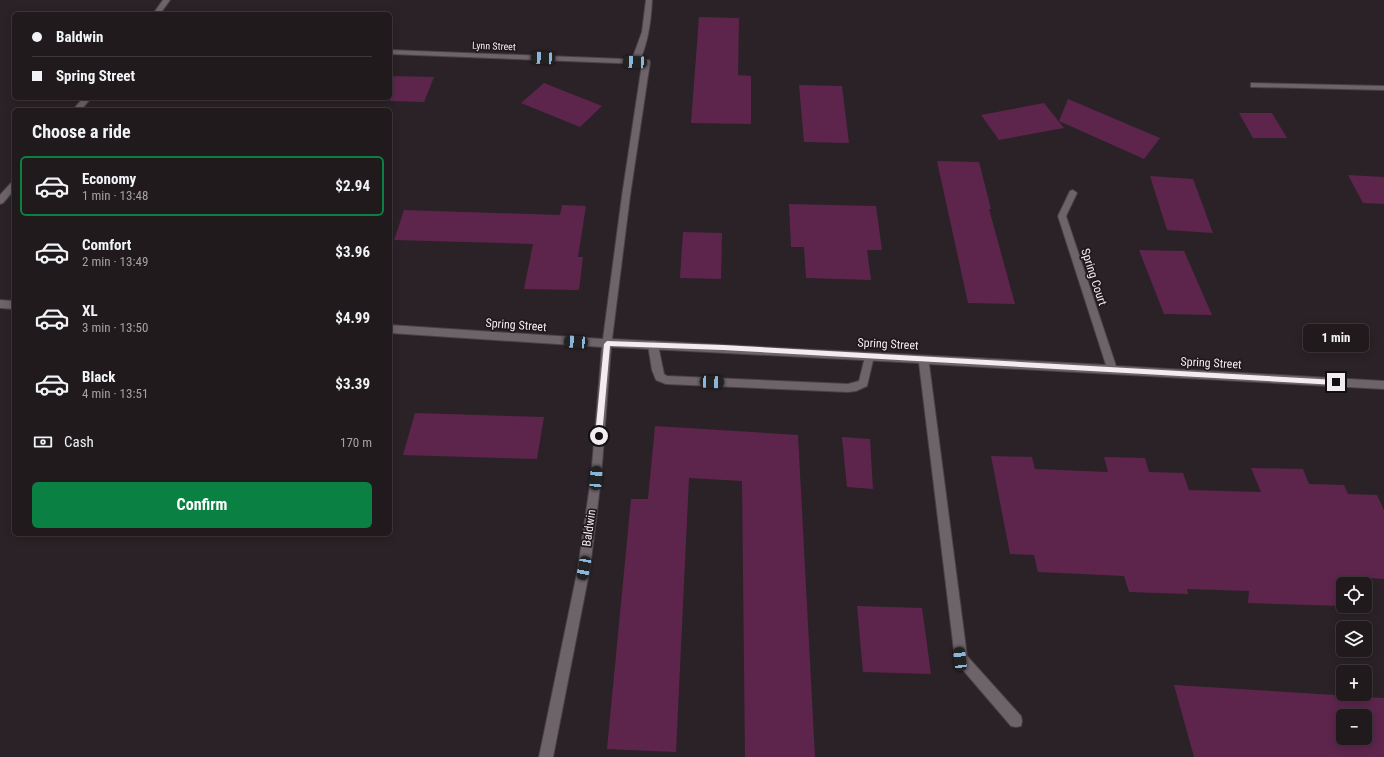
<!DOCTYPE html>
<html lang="en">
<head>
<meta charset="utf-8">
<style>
  body { margin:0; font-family:"Roboto Condensed",sans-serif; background:#282326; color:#f1f3f6; height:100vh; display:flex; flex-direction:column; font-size:15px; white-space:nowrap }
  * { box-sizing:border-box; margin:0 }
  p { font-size:13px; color:#a2a1a4 }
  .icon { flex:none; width:22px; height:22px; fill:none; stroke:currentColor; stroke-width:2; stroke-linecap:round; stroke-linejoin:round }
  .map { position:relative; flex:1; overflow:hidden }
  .sheet { position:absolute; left:12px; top:108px; width:380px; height:428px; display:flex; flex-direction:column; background:#201a1d; border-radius:6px; box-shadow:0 2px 10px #0003,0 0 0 1px #3d383b }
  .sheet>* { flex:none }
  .guide { position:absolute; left:12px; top:12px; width:380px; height:88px; border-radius:6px; box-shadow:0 2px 10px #0003,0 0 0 1px #3d383b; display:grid; align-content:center; height:88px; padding:0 20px; background:#201a1d }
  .controls { position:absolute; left:1336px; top:577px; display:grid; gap:8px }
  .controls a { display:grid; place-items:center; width:36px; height:36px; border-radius:6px; background:#201a1d; box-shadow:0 2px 10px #0003,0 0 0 1px #3d383b; font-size:20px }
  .end { position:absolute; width:18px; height:18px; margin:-9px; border:5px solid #f2ebef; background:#111; box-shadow:0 0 0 2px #111 }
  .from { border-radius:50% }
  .bubble { position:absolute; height:28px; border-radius:6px; background:#201a1d; box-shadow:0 2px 10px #0003,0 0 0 1px #3d383b; font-size:13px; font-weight:700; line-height:28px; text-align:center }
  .car { position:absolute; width:12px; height:24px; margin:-12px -6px; border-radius:5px; box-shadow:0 0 3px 1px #0007; background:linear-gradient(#222 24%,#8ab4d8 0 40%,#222 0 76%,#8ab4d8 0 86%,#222 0) }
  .guide b { display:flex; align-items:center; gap:14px; height:38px; font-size:15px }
  .guide b+b { border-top:1px solid #3d383b }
  .guide i { width:10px; height:10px; background:#f1f3f6 }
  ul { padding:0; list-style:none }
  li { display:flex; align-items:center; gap:12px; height:60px; margin:0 8px 6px; padding:0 12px; border:2px solid transparent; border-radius:6px }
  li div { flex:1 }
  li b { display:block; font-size:15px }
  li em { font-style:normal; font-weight:700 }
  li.active { border-color:#0b8043 }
  li>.icon { width:36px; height:36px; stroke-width:1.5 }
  h2 { padding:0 20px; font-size:18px; line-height:48px }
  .pay { display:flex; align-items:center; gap:10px; height:44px; padding:0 20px; font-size:15px }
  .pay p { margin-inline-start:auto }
  .cta { display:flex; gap:8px; margin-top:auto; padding:8px 20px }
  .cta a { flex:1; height:46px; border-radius:6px; background:#0b8043; color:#fff; font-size:16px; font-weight:700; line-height:46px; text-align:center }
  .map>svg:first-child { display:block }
  .building { fill:#5d254c; fill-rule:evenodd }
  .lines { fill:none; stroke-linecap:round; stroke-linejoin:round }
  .lane-casing { stroke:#494146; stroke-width:2 }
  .street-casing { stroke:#494146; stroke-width:2 }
  .lane { fill:#6d6369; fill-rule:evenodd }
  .street { fill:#6d6369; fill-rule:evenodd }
  .route { fill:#f2ebef }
  .labels { text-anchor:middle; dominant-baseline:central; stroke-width:3.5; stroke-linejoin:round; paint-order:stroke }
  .far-street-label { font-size:10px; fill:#f2ebef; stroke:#21181d }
  .street-label { font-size:12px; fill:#f2ebef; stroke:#21181d }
</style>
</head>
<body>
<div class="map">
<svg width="1384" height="757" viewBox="0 0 1384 757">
  <rect width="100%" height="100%" fill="#2a2227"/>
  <g class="building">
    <path d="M 699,17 L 739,18 L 738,75 L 751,76 L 751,124 L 691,123 Z"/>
    <path d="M 390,76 L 434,77 L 424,102 L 390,101 Z"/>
    <path d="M 544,83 L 602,106 L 580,127 L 521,103 Z"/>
    <path d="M 799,85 L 842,86 L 849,143 L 804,142 Z"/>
    <path d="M 1068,99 L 1160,138 L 1144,159 L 1059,121 Z"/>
    <path d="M 1044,103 L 1064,128 L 999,140 L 981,115 Z"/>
    <path d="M 1239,113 L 1272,113 L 1287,138 L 1253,138 Z"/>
    <path d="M 937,161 L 979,162 L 991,209 L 989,209 L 1015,304 L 968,303 Z"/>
    <path d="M 1348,175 L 1384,177 L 1384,204 L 1363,203 Z"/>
    <path d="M 1150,176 L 1193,179 L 1213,233 L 1167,230 Z"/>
    <path d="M 789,204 L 876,206 L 882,250 L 867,250 L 871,280 L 806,278 L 804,247 L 791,247 Z"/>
    <path d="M 562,205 L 586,206 L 578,257 L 583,257 L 579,290 L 524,289 L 533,244 L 394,240 L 404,210 L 560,215 Z"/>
    <path d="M 683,232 L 722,233 L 721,279 L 680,278 Z"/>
    <path d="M 1139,250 L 1184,251 L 1212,315 L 1164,314 Z"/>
    <path d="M 415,413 L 544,417 L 537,459 L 403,455 Z"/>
    <path d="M 655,426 L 798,435 L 815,757 L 745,757 L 742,481 L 689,478 L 676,752 L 607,749 L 631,499 L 648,499 Z"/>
    <path d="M 842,437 L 870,439 L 873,489 L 847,487 Z"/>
    <path d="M 991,456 L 1032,457 L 1035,469 L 1108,472 L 1104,457 L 1145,458 L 1149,472 L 1183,473 L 1189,490 L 1261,492 L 1251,468 L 1303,469 L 1309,484 L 1344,485 L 1348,494 L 1377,495 L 1384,510 L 1384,579 L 1350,577 L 1353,584 L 1343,584 L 1343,606 L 1248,603 L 1249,591 L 1187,589 L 1188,594 L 1129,592 L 1124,576 L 1038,572 L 1034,555 L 1010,554 Z"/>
    <path d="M 857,606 L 922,608 L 931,674 L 863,672 Z"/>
    <path d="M 1174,685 L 1384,698 L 1384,757 L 1194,757 ZM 1343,716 L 1365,716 L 1365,738 L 1343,738 Z"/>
  </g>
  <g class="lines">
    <defs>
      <g id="lane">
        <path d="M 646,0 L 652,0 C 651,21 648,45 638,64 L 635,64 L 631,62 L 642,32 Z"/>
        <path d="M 1251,83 L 1384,86 L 1384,90 L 1254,87 L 1251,87 Z"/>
        <path d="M 653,341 L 656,342 L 658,345 L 664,374 L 667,376 L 848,384 L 859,381 L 866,353 L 872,353 L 874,356 L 867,386 L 856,391 L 848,392 L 666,384 L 656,380 L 652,370 L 648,345 L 650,342 Z"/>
      </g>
      <g id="street">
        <path d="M 163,0 L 170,0 L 160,14 L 153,14 Z"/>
        <path d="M 390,50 L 649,60 L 650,62 L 630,196 L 612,339 L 1106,365 L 1058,216 L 1070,191 L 1073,190 L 1077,193 L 1066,216 L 1116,366 L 1384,381 L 1384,389 L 929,364 L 967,656 L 1021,716 L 1022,721 L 1021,726 L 1016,727 L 1011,726 L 957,663 L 955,659 L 919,363 L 611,347 L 601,478 L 590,568 L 553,757 L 539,757 L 578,568 L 591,478 L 602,347 L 390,333 L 390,325 L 603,339 L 622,196 L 642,64 L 390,54 Z"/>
        <path d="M 83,98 L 91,98 L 81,110 L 73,110 Z"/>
        <path d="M 14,182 L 14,190 L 3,203 L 0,204 L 0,195 L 11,183 Z"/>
        <path d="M 0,300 L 14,301 L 14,309 L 0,308 Z"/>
      </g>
    </defs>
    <use href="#lane" class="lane-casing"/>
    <use href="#street" class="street-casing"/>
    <use href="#lane" class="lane"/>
    <use href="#street" class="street"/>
  </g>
  <path class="route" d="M 607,341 L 723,345 L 1336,380 L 1339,382 L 1336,385 L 723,350 L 610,346 L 602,436 L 599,439 L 595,436 L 604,344 Z"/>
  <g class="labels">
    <g class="far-street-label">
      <text transform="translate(494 46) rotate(2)">Lynn Street</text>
    </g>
    <g class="street-label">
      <text transform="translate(1094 277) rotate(72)">Spring Court</text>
      <text transform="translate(516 325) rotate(4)">Spring Street</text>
      <text transform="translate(888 344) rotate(3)">Spring Street</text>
      <text transform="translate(1211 363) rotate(3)">Spring Street</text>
      <text transform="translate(589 528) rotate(-82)">Baldwin</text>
    </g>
  </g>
</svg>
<div class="controls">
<a><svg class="icon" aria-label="locate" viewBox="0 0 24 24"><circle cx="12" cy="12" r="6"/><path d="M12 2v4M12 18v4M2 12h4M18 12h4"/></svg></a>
<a><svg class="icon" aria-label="layers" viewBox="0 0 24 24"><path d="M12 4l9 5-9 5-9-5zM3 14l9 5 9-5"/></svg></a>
<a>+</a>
<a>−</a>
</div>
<i class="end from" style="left:599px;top:436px"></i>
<i class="end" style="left:1336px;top:382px"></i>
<div class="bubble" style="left:1303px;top:324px;width:66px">1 min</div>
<i class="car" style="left:543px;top:58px;rotate:273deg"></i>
<i class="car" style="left:635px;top:62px;rotate:273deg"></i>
<i class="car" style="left:576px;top:342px;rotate:274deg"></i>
<i class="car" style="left:712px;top:382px;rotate:92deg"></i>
<i class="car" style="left:596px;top:478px;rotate:4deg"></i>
<i class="car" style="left:584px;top:568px;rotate:191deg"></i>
<i class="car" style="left:960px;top:659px;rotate:353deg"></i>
<div class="guide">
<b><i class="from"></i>Baldwin</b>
<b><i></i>Spring Street</b>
</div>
<section class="sheet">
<h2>Choose a ride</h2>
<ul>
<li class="active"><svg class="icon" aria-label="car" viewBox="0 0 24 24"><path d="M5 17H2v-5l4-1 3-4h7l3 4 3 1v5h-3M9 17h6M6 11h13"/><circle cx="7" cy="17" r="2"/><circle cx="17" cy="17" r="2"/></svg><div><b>Economy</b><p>1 min · 13:48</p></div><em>$2.94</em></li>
<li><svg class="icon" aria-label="car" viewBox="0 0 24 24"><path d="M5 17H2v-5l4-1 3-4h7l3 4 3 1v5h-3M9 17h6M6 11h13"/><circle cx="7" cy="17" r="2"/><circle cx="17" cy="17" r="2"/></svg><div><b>Comfort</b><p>2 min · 13:49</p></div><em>$3.96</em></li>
<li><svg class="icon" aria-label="car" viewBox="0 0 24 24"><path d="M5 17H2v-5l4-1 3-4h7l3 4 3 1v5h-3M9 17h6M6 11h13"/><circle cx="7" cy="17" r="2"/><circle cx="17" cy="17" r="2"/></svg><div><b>XL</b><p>3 min · 13:50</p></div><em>$4.99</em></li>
<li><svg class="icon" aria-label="car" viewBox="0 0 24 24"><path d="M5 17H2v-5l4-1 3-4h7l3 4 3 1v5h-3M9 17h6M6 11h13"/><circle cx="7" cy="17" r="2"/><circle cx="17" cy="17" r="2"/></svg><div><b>Black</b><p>4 min · 13:51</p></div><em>$3.39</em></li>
</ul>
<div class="pay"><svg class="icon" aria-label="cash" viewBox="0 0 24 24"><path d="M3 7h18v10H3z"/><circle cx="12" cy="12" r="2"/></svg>Cash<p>170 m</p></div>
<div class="cta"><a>Confirm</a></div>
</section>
</div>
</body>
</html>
